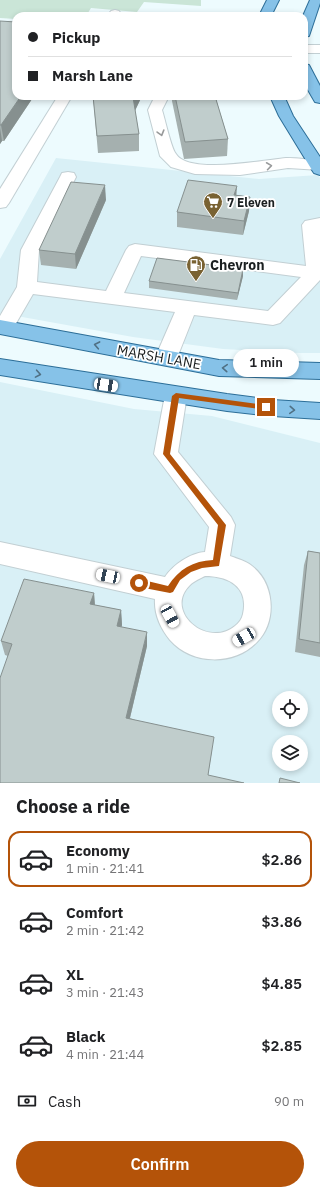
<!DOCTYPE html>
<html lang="en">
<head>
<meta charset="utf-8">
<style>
  body { margin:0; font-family:"IBM Plex Sans",sans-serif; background:#f6f6f6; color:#202124; height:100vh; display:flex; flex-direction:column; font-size:15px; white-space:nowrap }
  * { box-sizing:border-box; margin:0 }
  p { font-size:13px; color:#757577 }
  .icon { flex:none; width:22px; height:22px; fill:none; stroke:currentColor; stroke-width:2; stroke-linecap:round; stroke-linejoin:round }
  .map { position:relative; height:783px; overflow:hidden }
  .side { display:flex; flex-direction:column; background:#fff; flex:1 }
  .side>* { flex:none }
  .top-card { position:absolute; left:12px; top:12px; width:296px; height:88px; border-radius:12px; box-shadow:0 2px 6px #0003; display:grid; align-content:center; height:88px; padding:0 16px; background:#fff }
  .controls { position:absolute; left:272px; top:691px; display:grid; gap:8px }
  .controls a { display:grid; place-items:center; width:36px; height:36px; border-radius:50%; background:#fff; box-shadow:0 2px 6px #0003; font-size:20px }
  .end { position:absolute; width:18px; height:18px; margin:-9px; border:5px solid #b45309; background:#fff; box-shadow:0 0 0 2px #fff }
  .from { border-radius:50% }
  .bubble { position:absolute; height:28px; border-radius:14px; background:#fff; box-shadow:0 2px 6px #0003; font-size:13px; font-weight:600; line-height:28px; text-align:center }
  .car { position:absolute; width:12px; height:24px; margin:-12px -6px; border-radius:5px; box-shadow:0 0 3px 1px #0007; background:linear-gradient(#fff 24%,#345 0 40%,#fff 0 76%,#345 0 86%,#fff 0) }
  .top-card b { display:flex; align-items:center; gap:14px; height:38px; font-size:15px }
  .top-card b+b { border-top:1px solid #e0e0e0 }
  .top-card i { width:10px; height:10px; background:#202124 }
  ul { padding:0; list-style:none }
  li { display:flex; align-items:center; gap:12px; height:56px; margin:0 8px 6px; padding:0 8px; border:2px solid transparent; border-radius:12px }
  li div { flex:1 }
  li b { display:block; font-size:15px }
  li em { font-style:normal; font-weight:600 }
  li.selected { border-color:#b45309 }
  li>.icon { width:36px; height:36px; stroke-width:1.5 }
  h2 { padding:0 16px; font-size:18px; line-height:48px }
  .pay { display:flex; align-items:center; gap:10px; height:44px; padding:0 16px; font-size:15px }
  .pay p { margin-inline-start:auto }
  .button { display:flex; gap:8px; margin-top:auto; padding:8px 16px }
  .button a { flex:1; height:46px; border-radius:24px; background:#b45309; color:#fff; font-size:16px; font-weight:600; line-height:46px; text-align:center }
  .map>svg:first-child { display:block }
  .built { fill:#d9f0f6; fill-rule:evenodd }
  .green { fill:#cae5d7 }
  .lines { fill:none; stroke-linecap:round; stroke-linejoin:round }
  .minor-casing { stroke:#c2cfd3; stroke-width:2 }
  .major-casing { stroke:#2c6e98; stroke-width:2 }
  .minor { fill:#fff; fill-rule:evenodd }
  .major { fill:#86c2e8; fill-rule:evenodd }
  .wall { fill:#a5b0af }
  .shaded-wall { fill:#86908f }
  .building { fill:#c0cdcc; stroke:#86908f }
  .oneway { stroke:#989a9b }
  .oneway2 { stroke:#507084 }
  .route { fill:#b45309 }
  .labels { text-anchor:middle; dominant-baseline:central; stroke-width:3.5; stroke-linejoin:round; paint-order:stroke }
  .far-poi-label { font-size:12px; font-weight:bold; fill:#1a1f20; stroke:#fff; text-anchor:start }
  .poi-label { font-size:14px; font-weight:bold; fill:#1a1f20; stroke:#fff; text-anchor:start }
  .street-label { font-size:14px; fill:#1a1f20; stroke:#fff }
</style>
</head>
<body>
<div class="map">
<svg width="320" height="783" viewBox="0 0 320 783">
  <rect width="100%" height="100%" fill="#edfbfe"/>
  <g class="built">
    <path d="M 56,158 L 259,179 L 318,175 L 320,178 L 320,353 L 300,353 L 223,349 L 133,337 L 0,313 L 0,259 Z"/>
    <path d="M 0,382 L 134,409 L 212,416 L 320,443 L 320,783 L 0,783 ZM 279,698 L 301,698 L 301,720 L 279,720 ZM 279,742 L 301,742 L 301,764 L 279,764 Z"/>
  </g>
  <path class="green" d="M 0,0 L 201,0 L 201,6 L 144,2 L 137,12 L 91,8 L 86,16 L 16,16 L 16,19 L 0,18 Z"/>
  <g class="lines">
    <defs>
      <g id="minor">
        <path d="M 115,10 L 119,11 L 121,14 L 120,16 L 107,16 L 111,11 Z"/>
        <rect x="304" y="45" width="16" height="8"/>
        <path d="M 58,96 L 72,96 L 9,203 L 6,207 L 0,208 L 0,189 Z"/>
        <path d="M 155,96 L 169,96 L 162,110 C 165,119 171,148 176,154 C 189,175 264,160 286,158 C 296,158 310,159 320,162 L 320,170 L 288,168 L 240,175 L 195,174 L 171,167 L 160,156 L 148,110 Z"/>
        <path d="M 68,172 L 74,173 L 76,177 L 39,250 L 37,282 L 106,291 L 126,250 L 129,246 L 135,244 L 306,266 L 302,225 L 305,221 L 320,218 L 320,280 L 280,323 L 273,325 L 194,315 L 177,358 L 173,363 L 166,365 L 159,363 L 155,358 L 175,312 L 33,294 L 11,332 L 4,334 L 0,333 L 0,316 L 17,287 L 21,250 L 60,177 L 62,173 ZM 141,256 L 301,277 L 268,311 L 124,293 Z"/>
        <path d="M 176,387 L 184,389 L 187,395 L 178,452 L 231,517 L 235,525 L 230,556 C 238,559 246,561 252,566 C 275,584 277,622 257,642 C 234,666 192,665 170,640 C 161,629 154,614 155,599 L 0,564 L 0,542 L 165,577 C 173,565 190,553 205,552 L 209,527 L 154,454 L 165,395 L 168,389 ZM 205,576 C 229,576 249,587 243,614 C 242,619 239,623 235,626 C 207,649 163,611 190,585 C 194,581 201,578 205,576 Z"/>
      </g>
      <g id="major">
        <path d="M 267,0 L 279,0 L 271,16 L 259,16 Z"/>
        <path d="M 310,0 L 320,0 L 320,3 L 309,36 L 304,37 L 303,16 Z"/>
        <path d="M 304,64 L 309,65 L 320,86 L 320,103 L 315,102 L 304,83 Z"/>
        <path d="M 270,96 L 284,96 L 293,116 L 320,157 L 320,175 L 314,173 L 312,170 L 279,116 Z"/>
        <path d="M 0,320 L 219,360 L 320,363 L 320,379 L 219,376 L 0,334 Z"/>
        <path d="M 0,359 L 227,394 L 273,400 L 320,403 L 320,419 L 273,416 L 227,411 L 0,375 Z"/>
      </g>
    </defs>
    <use href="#minor" class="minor-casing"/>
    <use href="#major" class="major-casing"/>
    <use href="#minor" class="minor"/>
    <use href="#major" class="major"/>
  </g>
  <g class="wall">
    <path d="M 0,21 L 16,96 L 34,96 L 4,141 L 2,141 L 0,144 Z"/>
    <path d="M 93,96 L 142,96 L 135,110 L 139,134 L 139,151 L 98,153 Z"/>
    <path d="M 172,96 L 215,96 L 228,139 L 227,156 L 184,159 L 172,101 Z"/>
    <path d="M 236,195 L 250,197 L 249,211 L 243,235 L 177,227 L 177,212 Z"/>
    <path d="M 106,200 L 76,269 L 41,265 L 39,250 Z"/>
    <path d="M 243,276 L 237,300 L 149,288 L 149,281 Z"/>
    <path d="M 308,551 L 320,553 L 320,657 L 295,652 L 304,565 Z"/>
    <path d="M 94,593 L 95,605 L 121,610 L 122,625 L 121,627 L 147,646 L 130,718 L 212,750 L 208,775 L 0,783 L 8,656 L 5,655 L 1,641 Z"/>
  </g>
  <g class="shaded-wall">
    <path d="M 21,96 L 34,96 L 4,141 L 1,125 Z"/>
    <path d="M 134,96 L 142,96 L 134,113 L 133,97 Z"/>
    <path d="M 0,128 L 2,141 L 0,144 Z"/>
    <path d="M 105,185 L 106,200 L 76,269 L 75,254 Z"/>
    <path d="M 237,186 L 236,200 L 234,195 Z"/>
    <path d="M 250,197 L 249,211 L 243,235 L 244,221 Z"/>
    <path d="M 243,269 L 243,276 L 237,300 L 238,293 Z"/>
    <path d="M 94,593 L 95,608 L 90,604 Z"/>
    <path d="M 121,610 L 122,625 L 118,640 L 117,626 Z"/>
    <path d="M 147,632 L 147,646 L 127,730 L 126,718 Z"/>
  </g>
  <g class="building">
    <path d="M 0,21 L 16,22 L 16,96 L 21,96 L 1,125 L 0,125 Z"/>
    <path d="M 93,96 L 134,96 L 133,97 L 139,134 L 97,136 Z"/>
    <path d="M 175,96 L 215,96 L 228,139 L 185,142 Z"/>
    <path d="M 188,180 L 237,186 L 234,195 L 250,197 L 244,221 L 177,212 Z"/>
    <path d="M 71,182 L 105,185 L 75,254 L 39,250 Z"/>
    <path d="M 157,258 L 243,269 L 238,293 L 149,281 Z"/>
    <path d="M 308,551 L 320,553 L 320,643 L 299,639 Z"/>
    <path d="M 24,579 L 94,593 L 90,604 L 121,610 L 117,626 L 147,632 L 126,718 L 214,737 L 208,775 L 244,783 L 0,783 L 0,678 L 12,644 L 1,641 Z"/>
    <path d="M 280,778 L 300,783 L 279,783 Z"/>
  </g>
  <defs><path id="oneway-chevron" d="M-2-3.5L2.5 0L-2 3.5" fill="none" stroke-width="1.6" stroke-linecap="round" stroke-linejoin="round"/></defs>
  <g class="oneway">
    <use href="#oneway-chevron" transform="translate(161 133) rotate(74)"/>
    <use href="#oneway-chevron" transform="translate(269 166) rotate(-8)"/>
  </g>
  <g class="oneway2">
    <use href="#oneway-chevron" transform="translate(97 345) rotate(-169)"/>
    <use href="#oneway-chevron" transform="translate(225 368) rotate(-176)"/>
    <use href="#oneway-chevron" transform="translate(38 374) rotate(10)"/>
    <use href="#oneway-chevron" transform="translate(292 410) rotate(4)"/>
  </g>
  <path class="route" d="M 176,393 L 266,405 L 269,407 L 266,410 L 179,398 L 170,454 L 226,525 L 219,566 L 202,568 L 191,572 L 180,580 L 173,592 L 170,593 L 139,587 L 135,583 L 139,579 L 168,586 C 179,569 193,561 213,560 L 218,525 L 163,454 L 172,396 Z"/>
  <defs>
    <symbol id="supermarket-pin" viewBox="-11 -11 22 30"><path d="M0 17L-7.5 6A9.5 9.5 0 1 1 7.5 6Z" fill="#796232" stroke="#fff"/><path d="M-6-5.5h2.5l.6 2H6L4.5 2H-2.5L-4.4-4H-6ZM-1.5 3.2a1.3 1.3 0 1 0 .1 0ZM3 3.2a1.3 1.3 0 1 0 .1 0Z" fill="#fff"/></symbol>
    <symbol id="fuel-pin" viewBox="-11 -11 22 30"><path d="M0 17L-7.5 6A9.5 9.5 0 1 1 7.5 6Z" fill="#796232" stroke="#fff"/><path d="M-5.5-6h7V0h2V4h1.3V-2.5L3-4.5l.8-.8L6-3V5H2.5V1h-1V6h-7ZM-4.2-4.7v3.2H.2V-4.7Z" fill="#fff"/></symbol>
  </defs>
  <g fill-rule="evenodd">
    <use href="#supermarket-pin" x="202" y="191" width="22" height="30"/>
    <use href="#fuel-pin" x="185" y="254" width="22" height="30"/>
  </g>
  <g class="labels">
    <g class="far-poi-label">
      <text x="227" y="202">7 Eleven</text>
    </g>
    <g class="poi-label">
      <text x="210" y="265">Chevron</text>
    </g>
    <g class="street-label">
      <text transform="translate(159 357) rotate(10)">MARSH LANE</text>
    </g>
  </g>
</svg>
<div class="controls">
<a><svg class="icon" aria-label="locate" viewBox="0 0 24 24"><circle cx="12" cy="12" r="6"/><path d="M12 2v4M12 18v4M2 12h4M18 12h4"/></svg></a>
<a><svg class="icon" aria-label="layers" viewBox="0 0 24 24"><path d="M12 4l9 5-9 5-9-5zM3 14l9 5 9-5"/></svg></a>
</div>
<i class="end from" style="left:139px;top:583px"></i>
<i class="end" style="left:266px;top:407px"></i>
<div class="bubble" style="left:233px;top:349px;width:66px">1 min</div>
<i class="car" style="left:106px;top:385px;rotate:99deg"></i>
<i class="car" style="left:108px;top:576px;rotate:282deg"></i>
<i class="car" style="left:170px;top:616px;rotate:151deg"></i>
<i class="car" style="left:244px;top:637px;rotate:240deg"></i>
<div class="top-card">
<b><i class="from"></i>Pickup</b>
<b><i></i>Marsh Lane</b>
</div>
</div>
<section class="side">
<h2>Choose a ride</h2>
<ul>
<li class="selected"><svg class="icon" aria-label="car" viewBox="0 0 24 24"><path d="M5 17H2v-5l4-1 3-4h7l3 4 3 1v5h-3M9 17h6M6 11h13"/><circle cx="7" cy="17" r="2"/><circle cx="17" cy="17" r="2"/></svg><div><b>Economy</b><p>1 min · 21:41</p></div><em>$2.86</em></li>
<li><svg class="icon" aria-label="car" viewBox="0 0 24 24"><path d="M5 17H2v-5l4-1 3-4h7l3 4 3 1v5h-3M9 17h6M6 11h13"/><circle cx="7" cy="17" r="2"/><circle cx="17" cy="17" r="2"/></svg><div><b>Comfort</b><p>2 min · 21:42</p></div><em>$3.86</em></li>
<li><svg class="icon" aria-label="car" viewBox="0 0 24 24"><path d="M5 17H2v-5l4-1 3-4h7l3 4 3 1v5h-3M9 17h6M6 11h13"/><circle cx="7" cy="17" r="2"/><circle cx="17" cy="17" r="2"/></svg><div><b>XL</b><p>3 min · 21:43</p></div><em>$4.85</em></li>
<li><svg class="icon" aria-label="car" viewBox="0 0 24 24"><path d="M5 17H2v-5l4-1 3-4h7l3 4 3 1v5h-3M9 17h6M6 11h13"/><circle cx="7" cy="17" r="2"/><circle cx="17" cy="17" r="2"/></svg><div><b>Black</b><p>4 min · 21:44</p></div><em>$2.85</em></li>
</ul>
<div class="pay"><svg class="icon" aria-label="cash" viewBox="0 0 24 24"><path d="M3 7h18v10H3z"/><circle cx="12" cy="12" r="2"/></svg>Cash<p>90 m</p></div>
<div class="button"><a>Confirm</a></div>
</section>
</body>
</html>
